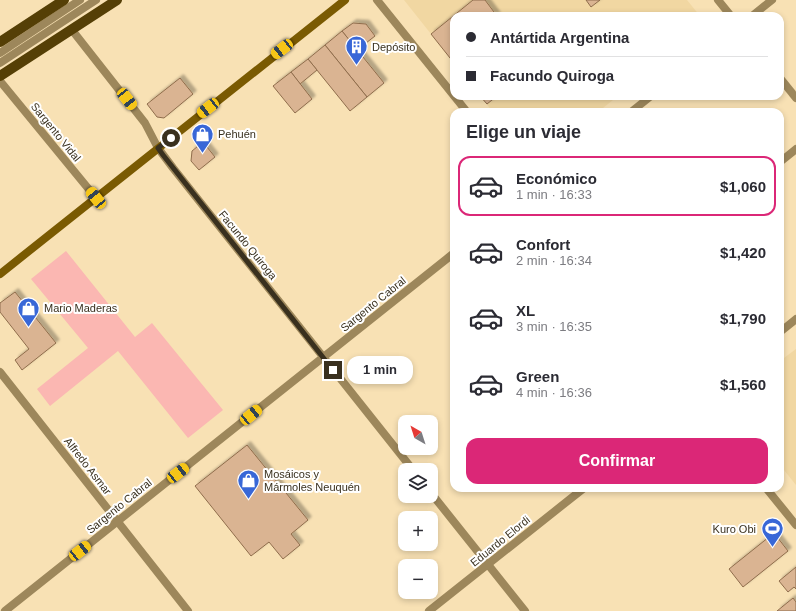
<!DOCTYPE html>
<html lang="es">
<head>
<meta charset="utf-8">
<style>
  body { margin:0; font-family:Arial,sans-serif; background:#f7f7f7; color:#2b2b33; height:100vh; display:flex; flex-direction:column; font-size:15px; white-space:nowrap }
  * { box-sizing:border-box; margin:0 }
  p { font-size:13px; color:#7c7c81 }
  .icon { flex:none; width:22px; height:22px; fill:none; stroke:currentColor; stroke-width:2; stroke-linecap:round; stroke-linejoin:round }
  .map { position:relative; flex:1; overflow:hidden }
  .sheet { position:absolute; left:450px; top:108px; width:334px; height:384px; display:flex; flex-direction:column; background:#fff; border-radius:12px; box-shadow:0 2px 6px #0003 }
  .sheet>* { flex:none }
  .hud { position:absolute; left:450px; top:12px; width:334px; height:88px; border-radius:12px; box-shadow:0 2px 6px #0003; display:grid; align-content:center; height:88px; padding:0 16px; background:#fff }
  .needle { width:26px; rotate:321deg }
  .buttons { position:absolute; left:398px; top:415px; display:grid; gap:8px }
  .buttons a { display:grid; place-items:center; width:40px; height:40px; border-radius:8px; background:#fff; box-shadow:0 2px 6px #0003; font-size:20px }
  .end { position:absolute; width:18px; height:18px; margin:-9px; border:5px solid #39301e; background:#fff; box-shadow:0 0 0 2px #fff }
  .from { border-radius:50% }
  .bubble { position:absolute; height:28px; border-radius:12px; background:#fff; box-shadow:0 2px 6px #0003; font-size:13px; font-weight:700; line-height:28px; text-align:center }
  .car { position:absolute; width:12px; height:24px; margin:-12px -6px; border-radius:5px; box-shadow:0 0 3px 1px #0007; background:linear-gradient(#f5c518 24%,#345 0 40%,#f5c518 0 76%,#345 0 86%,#f5c518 0) }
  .hud b { display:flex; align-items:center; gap:14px; height:38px; font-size:15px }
  .hud b+b { border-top:1px solid #e1e1e2 }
  .hud i { width:10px; height:10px; background:#2b2b33 }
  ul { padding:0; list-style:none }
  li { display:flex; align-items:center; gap:12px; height:60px; margin:0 8px 6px; padding:0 8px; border:2px solid transparent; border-radius:12px }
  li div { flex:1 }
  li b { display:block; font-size:15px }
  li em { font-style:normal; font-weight:700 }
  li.active { border-color:#db2777 }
  li>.icon { width:36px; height:36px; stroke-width:1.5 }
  h2 { padding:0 16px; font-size:18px; line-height:48px }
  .action { display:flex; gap:8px; margin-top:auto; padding:8px 16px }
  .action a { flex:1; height:46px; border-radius:12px; background:#db2777; color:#fff; font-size:16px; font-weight:700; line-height:46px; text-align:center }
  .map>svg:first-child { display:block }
  .built { fill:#f1d7a2 }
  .green { fill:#fbb7b2 }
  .building { fill:#dab492; stroke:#8f6d4c; filter:url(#shadow) }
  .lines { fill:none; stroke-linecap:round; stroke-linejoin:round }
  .service { stroke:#9d875b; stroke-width:8 }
  .minor { stroke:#9d875b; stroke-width:8 }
  .tertiary { stroke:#9d875b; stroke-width:8 }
  .secondary { stroke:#7a5a02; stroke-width:8 }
  .primary { stroke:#553f06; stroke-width:10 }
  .route { stroke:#39301e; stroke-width:5 }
  .labels { text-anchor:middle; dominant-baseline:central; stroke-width:4; stroke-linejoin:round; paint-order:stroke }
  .poi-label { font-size:11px; fill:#39301e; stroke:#fff; text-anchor:start }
  .street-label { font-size:11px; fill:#39301e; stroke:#fff }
</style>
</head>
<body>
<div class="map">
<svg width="796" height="611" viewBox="0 0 796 611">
  <defs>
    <filter id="shadow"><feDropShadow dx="3.5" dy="-3.5" stdDeviation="1" flood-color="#0004"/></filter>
  </defs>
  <rect width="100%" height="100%" fill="#f8e1b4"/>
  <g class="built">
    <path d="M 404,0 L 687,0 L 700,16 L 454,16 L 454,63 Z"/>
    <path d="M 480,96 L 618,96 L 598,112 L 493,112 Z"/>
    <path d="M 796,349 L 796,485 L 780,465 L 780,361 Z"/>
  </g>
  <path class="green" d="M 66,251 L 135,337 L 152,323 L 223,410 L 188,438 L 118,351 L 50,406 L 37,389 L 88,348 L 31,279 Z"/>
  <g class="building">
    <path d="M 473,0 L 485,0 L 497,16 L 454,16 L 454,63 L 431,34 Z"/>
    <path d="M 586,0 L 600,0 L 591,7 Z"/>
    <path d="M 353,23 L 366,24 L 375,36 L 357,50 L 342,31 Z"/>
    <path d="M 342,31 L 384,83 L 367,97 L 325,45 Z"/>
    <path d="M 325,45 L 367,97 L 350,111 L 308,59 Z"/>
    <path d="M 308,59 L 317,70 L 300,84 L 291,72 Z"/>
    <path d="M 291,72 L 312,99 L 295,113 L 273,86 Z"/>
    <path d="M 180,78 L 193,94 L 164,118 L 157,117 L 147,104 Z"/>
    <path d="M 480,96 L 497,96 L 487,104 Z"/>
    <path d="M 203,142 L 215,157 L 199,170 L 191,161 L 192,151 Z"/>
    <path d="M 15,292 L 56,343 L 22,370 L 15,360 L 29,349 L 0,312 L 0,303 Z"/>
    <path d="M 247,445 L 308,520 L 291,534 L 300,545 L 283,559 L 269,542 L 251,556 L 195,486 Z"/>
    <path d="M 774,533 L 788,551 L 743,587 L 729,569 Z"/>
    <path d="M 796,567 L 796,589 L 794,587 L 788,592 L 779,581 Z"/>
    <path d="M 793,598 L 796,602 L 796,611 L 777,611 Z"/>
  </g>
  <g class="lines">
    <g class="service">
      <path d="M 0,53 L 80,0"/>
      <path d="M 0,63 L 96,0"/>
    </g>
    <g class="minor">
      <path d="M 718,0 L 731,16"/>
      <path d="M 752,16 L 772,0"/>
      <path d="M 72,30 L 145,123 L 158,148 L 173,168 L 413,470"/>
      <path d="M 780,78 L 796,98"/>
      <path d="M 0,81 L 96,198"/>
      <path d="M 631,112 L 651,96"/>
      <path d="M 780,162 L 796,149"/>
      <path d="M 780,332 L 796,319"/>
      <path d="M 0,372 L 188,611"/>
      <path d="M 431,493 L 525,611"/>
      <path d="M 5,611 L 454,253"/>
      <path d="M 429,611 L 584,488"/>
    </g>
    <g class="tertiary">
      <path d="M 377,0 L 467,112"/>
      <path d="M 766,488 L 796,525"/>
    </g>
    <path class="secondary" d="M 0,274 L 345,0"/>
    <g class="primary">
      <path d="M 0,42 L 64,0"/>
      <path d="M 0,76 L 117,0"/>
    </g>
  </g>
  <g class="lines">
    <path class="route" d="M 171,138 L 158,148 L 163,155 L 333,370"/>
  </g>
  <defs>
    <symbol id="building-pin" viewBox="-11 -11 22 30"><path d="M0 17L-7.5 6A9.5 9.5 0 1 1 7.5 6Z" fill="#3867d7" stroke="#fff"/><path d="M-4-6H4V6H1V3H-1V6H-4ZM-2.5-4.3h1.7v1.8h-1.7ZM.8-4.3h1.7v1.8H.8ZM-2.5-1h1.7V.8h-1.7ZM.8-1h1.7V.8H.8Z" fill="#fff"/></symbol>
    <symbol id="shop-pin" viewBox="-11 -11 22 30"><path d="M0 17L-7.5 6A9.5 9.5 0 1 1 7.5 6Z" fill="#3867d7" stroke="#fff"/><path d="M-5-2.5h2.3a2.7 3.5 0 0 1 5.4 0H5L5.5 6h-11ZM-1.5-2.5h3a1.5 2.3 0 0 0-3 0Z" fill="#fff"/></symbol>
    <symbol id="stadium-pin" viewBox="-11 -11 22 30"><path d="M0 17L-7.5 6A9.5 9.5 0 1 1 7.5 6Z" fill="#3867d7" stroke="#fff"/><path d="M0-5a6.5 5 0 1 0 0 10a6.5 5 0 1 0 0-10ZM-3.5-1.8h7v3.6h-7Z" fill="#fff"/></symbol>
  </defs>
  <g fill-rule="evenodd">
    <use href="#building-pin" x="344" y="34" width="25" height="34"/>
    <use href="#shop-pin" x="190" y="122" width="25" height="34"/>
    <use href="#shop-pin" x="16" y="296" width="25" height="34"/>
    <use href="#shop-pin" x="236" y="468" width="25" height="34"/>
    <use href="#stadium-pin" x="760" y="516" width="25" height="34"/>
  </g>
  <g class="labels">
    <g class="poi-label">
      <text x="372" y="47">Depósito</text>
      <text x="218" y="134">Pehuén</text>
      <text x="44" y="308">Mario Maderas</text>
      <text x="264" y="474">Mosáicos y<tspan x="264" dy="13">Mármoles Neuquén</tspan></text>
      <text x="756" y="529" text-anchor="end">Kuro Obi</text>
    </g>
    <g class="street-label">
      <text transform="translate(56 132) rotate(51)">Sargento Vidal</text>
      <text transform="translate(248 245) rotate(51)">Facundo Quiroga</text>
      <text transform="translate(373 304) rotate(-39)">Sargento Cabral</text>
      <text transform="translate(88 466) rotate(52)">Alfredo Asmar</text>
      <text transform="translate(119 506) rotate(-39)">Sargento Cabral</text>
      <text transform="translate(500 541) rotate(-39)">Eduardo Elordi</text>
    </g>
  </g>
</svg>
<div class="buttons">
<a><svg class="needle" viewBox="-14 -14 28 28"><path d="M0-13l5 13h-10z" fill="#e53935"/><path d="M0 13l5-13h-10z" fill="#7c7c81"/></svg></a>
<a><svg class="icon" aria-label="layers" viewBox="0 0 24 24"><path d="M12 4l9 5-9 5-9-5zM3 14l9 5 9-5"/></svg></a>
<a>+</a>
<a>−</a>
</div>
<i class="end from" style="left:171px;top:138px"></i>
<i class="end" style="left:333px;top:370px"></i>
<div class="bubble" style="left:347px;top:356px;width:66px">1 min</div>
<i class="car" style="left:282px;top:49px;rotate:232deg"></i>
<i class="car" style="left:127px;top:99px;rotate:142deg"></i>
<i class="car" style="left:208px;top:108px;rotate:232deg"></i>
<i class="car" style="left:96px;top:198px;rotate:321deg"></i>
<i class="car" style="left:251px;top:415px;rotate:51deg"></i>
<i class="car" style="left:178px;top:473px;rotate:52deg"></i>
<i class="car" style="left:80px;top:551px;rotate:52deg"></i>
<div class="hud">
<b><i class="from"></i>Antártida Argentina</b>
<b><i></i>Facundo Quiroga</b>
</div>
<section class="sheet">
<h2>Elige un viaje</h2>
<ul>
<li class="active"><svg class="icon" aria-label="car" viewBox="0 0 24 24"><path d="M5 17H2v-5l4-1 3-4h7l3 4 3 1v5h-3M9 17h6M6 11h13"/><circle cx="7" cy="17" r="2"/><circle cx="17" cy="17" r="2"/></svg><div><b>Económico</b><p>1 min · 16:33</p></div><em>$1,060</em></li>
<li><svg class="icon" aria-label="car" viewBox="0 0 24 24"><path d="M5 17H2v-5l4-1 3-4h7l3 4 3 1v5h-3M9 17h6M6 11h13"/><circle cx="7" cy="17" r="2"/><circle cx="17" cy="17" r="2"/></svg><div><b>Confort</b><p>2 min · 16:34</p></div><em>$1,420</em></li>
<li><svg class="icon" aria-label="car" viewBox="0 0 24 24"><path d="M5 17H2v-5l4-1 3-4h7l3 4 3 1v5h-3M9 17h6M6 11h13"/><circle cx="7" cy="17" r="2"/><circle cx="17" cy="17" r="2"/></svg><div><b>XL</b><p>3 min · 16:35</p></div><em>$1,790</em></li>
<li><svg class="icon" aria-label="car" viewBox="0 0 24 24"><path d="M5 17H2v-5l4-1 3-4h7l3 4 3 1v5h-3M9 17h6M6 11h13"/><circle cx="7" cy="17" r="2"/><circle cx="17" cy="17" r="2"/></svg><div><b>Green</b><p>4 min · 16:36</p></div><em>$1,560</em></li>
</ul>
<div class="action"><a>Confirmar</a></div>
</section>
</div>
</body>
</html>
